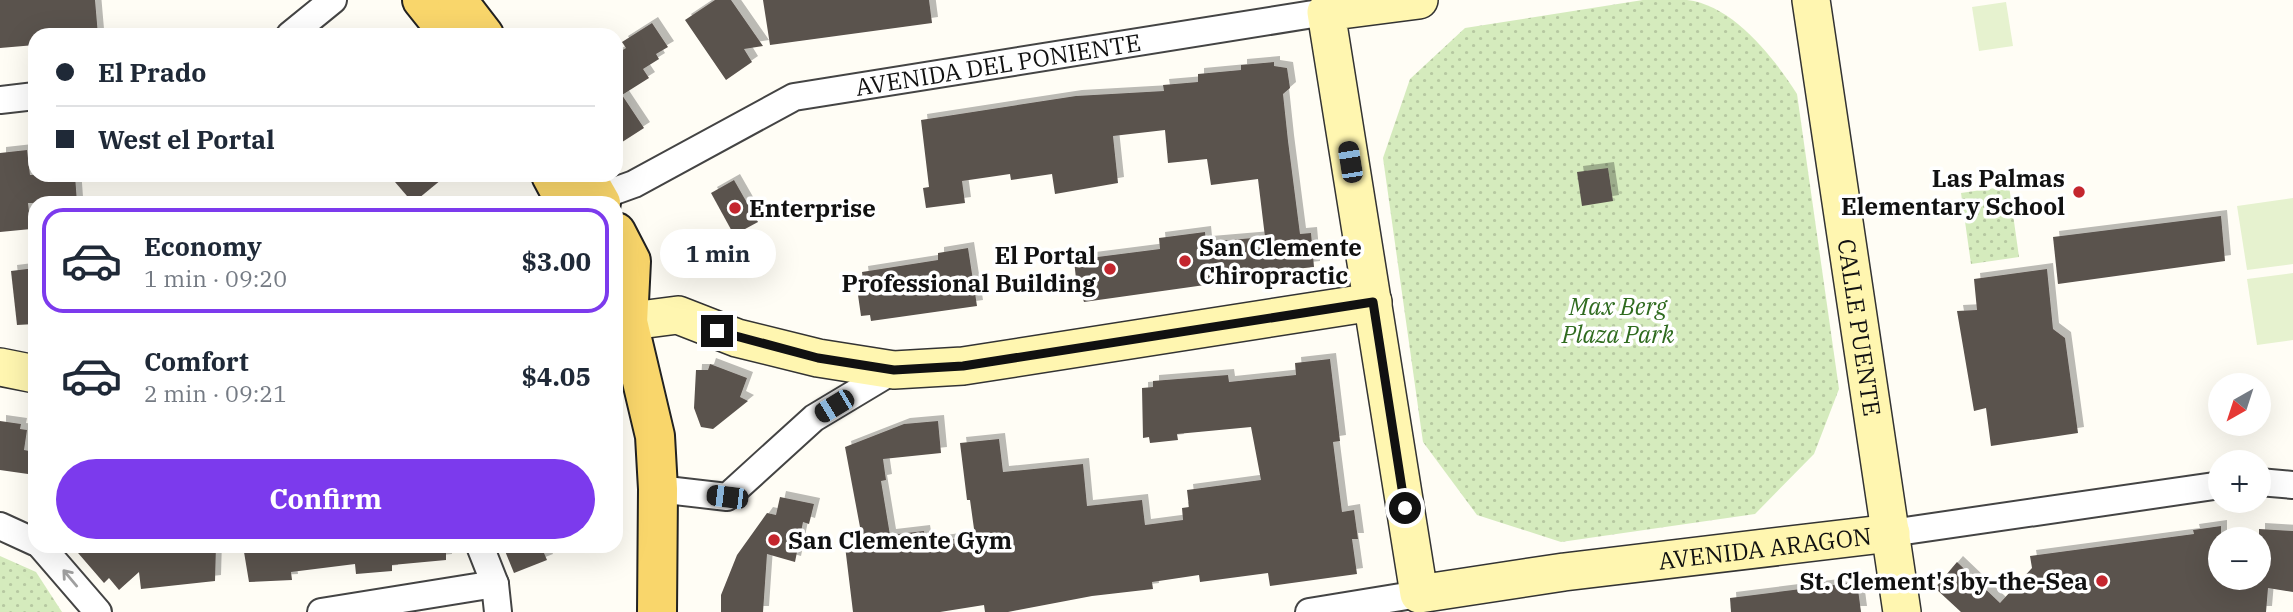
<!DOCTYPE html>
<html lang="en">
<head>
<meta charset="utf-8">
<style>
  body { margin:0; font-family:"IBM Plex Serif",serif; background:#f2f2f3; color:#1f2937; height:100vh; display:flex; flex-direction:column; font-size:26px; white-space:nowrap }
  * { box-sizing:border-box; margin:0 }
  p { font-size:23px; color:#747a83 }
  .icon { flex:none; width:38px; height:38px; fill:none; stroke:currentColor; stroke-width:2; stroke-linecap:round; stroke-linejoin:round }
  .map { position:relative; flex:1; overflow:hidden }
  .side { position:absolute; left:28px; top:196px; width:595px; height:357px; display:flex; flex-direction:column; background:#fff; border-radius:21px; box-shadow:0 7px 28px #0002 }
  .side>* { flex:none }
  .top-card { position:absolute; left:28px; top:28px; width:595px; height:154px; border-radius:21px; box-shadow:0 7px 28px #0002; display:grid; align-content:center; height:154px; padding:0 28px; background:#fff }
  .needle { width:46px; rotate:219deg }
  .controls { position:absolute; left:2208px; top:373px; display:grid; gap:14px }
  .controls a { display:grid; place-items:center; width:63px; height:63px; border-radius:50%; background:#fff; box-shadow:0 7px 28px #0002; font-size:35px }
  .end { position:absolute; width:32px; height:32px; margin:-16px; border:9px solid #111; background:#fff; box-shadow:0 0 0 4px #fff }
  .from { border-radius:50% }
  .bubble { position:absolute; height:49px; border-radius:24px; background:#fff; box-shadow:0 7px 28px #0002; font-size:23px; font-weight:700; line-height:49px; text-align:center }
  .car { position:absolute; width:21px; height:42px; margin:-21px -10px; border-radius:9px; box-shadow:0 0 5px 2px #0007; background:linear-gradient(#222 24%,#8ab4d8 0 40%,#222 0 76%,#8ab4d8 0 86%,#222 0) }
  .top-card b { display:flex; align-items:center; gap:24px; height:66px; font-size:26px }
  .top-card b+b { border-top:2px solid #e0e1e3 }
  .top-card i { width:18px; height:18px; background:#1f2937 }
  ul { padding:12px 0 0; list-style:none }
  li { display:flex; align-items:center; gap:21px; height:105px; margin:0 14px 10px; padding:0 14px; border:4px solid transparent; border-radius:21px }
  li div { flex:1 }
  li b { display:block; font-size:26px }
  li em { font-style:normal; font-weight:700 }
  li.on { border-color:#7c3aed }
  li>.icon { width:63px; height:63px; stroke-width:1.5 }
  .cta { display:flex; gap:14px; margin-top:auto; padding:14px 28px }
  .cta a { flex:1; height:80px; border-radius:42px; background:#7c3aed; color:#fff; font-size:28px; font-weight:700; line-height:80px; text-align:center }
  .map>svg:first-child { display:block }
  .park { fill:url(#park-dots) }
  .pitch { fill:#e6f2cf }
  .building { fill:#5a524d; filter:url(#shadow) }
  .lines { fill:none; stroke-linecap:round; stroke-linejoin:round }
  .street-casing { stroke:#444; stroke-width:30 }
  .secondary-casing { stroke:#333; stroke-width:40 }
  .primary-casing { stroke:#222; stroke-width:42 }
  .street { stroke:#fff; stroke-width:26 }
  .secondary { stroke:#fff6b0; stroke-width:37 }
  .primary { stroke:#f9d66b; stroke-width:38 }
  .oneway { stroke:#a0a0a0 }
  .route { stroke:#111; stroke-width:9 }
  .poi-dot { fill:#c4262e; stroke:#fff; stroke-width:2.5 }
  .labels { text-anchor:middle; dominant-baseline:central; stroke-width:7; stroke-linejoin:round; paint-order:stroke }
  .street-label { font-size:24px; fill:#111; stroke:#fff }
  .poi-label { font-size:24px; font-weight:bold; fill:#111; stroke:#fff; text-anchor:end }
  .park-label { font-size:24px; font-style:italic; fill:#2f6b1f; stroke:#fff }
</style>
</head>
<body>
<div class="map">
<svg width="2293" height="612" viewBox="0 0 2293 612">
  <defs>
    <pattern id="park-dots" width="8" height="8" patternUnits="userSpaceOnUse" patternTransform="scale(1.75)"><rect width="8" height="8" fill="#d5ebbd"/><path d="M2 2h.1M6 6h.1" fill="none" stroke="#b6c8a1" stroke-width="1.8" stroke-linecap="round"/></pattern>
    <filter id="shadow"><feDropShadow dx="6" dy="-6" stdDeviation="0" flood-color="#0004"/></filter>
  </defs>
  <rect width="100%" height="100%" fill="#fffdf5"/>
  <g class="park">
    <path d="M 1643,0 C 1657,0 1673,0 1687,0 C 1733,5 1774,58 1797,94 L 1839,389 L 1814,454 L 1755,514 L 1561,542 L 1477,515 L 1423,442 L 1383,158 L 1410,79 L 1465,28 Z"/>
    <path d="M 2009,186 L 2019,257 L 1971,264 L 1961,193 Z"/>
    <path d="M 0,556 L 36,572 L 62,612 L 0,612 Z"/>
  </g>
  <g class="pitch">
    <path d="M 2006,2 L 2013,46 L 1979,51 L 1972,7 Z"/>
    <path d="M 2293,198 L 2293,264 L 2247,270 L 2237,206 Z"/>
    <path d="M 2293,273 L 2293,340 L 2257,345 L 2247,279 Z"/>
  </g>
  <g class="building">
    <path d="M 0,0 L 95,0 L 98,35 L 35,35 L 35,45 L 0,48 Z"/>
    <path d="M 715,0 L 731,0 L 763,46 L 744,49 L 752,62 L 726,80 L 685,20 Z"/>
    <path d="M 763,0 L 929,0 L 932,23 L 770,45 Z"/>
    <path d="M 652,23 L 668,47 L 656,54 L 659,59 L 643,69 L 649,78 L 622,95 L 644,128 L 616,146 L 616,54 L 626,48 L 622,42 Z"/>
    <path d="M 1274,62 L 1274,66 L 1287,68 L 1290,88 L 1283,94 L 1288,141 L 1300,234 L 1311,233 L 1314,267 L 1211,278 L 1212,284 L 1084,302 L 1080,289 L 1077,288 L 1074,260 L 1160,249 L 1159,238 L 1205,232 L 1206,242 L 1265,237 L 1258,179 L 1211,185 L 1207,159 L 1168,163 L 1165,130 L 1113,136 L 1118,183 L 1055,194 L 1052,174 L 1011,180 L 1010,174 L 962,181 L 965,203 L 926,208 L 923,188 L 929,187 L 921,120 L 1076,96 L 1164,91 L 1163,85 L 1198,82 L 1198,74 L 1241,70 L 1241,65 Z"/>
    <path d="M 27,150 L 30,175 L 75,175 L 77,203 L 28,203 L 31,229 L 0,232 L 0,153 Z"/>
    <path d="M 1608,168 L 1613,201 L 1582,206 L 1577,172 Z"/>
    <path d="M 389,175 L 447,175 L 413,203 Z"/>
    <path d="M 734,180 L 758,222 L 734,235 L 711,193 Z"/>
    <path d="M 2221,216 L 2225,261 L 2058,284 L 2053,237 Z"/>
    <path d="M 968,248 L 977,306 L 871,321 L 870,315 L 861,316 L 856,281 L 863,280 L 862,272 L 938,260 L 938,253 Z"/>
    <path d="M 35,268 L 35,324 L 17,325 L 11,271 Z"/>
    <path d="M 2047,269 L 2053,329 L 2065,338 L 2078,433 L 1991,446 L 1986,408 L 1974,411 L 1957,311 L 1977,310 L 1974,279 Z"/>
    <path d="M 1330,359 L 1340,441 L 1333,442 L 1342,512 L 1354,510 L 1358,539 L 1352,539 L 1357,574 L 1270,586 L 1268,573 L 1200,582 L 1199,575 L 1152,582 L 1153,589 L 1092,596 L 1008,612 L 985,612 L 984,605 L 940,612 L 853,612 L 845,546 L 863,543 L 845,447 L 904,424 L 938,421 L 941,453 L 883,459 L 886,480 L 881,481 L 890,535 L 924,531 L 926,543 L 975,536 L 970,500 L 967,500 L 960,443 L 999,439 L 1003,472 L 1083,464 L 1087,506 L 1142,500 L 1145,525 L 1183,520 L 1182,508 L 1189,507 L 1187,490 L 1261,480 L 1251,427 L 1177,434 L 1178,440 L 1150,443 L 1149,437 L 1143,438 L 1142,388 L 1153,387 L 1153,381 L 1228,375 L 1229,382 L 1296,375 L 1295,363 Z"/>
    <path d="M 710,364 L 747,378 L 740,397 L 748,401 L 713,429 L 701,427 L 694,408 L 696,370 L 708,370 Z"/>
    <path d="M 0,421 L 21,424 L 20,429 L 27,430 L 24,450 L 35,452 L 35,475 L 0,470 Z"/>
    <path d="M 780,497 L 814,504 L 809,524 L 803,522 L 795,562 L 767,554 L 763,612 L 721,612 L 721,595 L 737,555 L 767,513 L 776,515 Z"/>
    <path d="M 2221,526 L 2221,578 L 2259,578 L 2259,529 L 2293,531 L 2293,592 L 2268,588 L 2266,612 L 1961,612 L 1935,588 L 1957,562 L 2000,603 L 2032,568 L 2030,556 L 2194,534 L 2193,530 Z"/>
    <path d="M 72,546 L 216,546 L 215,581 L 141,589 L 139,572 L 119,590 L 109,578 L 104,583 Z"/>
    <path d="M 243,546 L 446,546 L 446,560 L 392,565 L 392,571 L 356,574 L 355,564 L 291,572 L 292,580 L 249,582 Z"/>
    <path d="M 503,546 L 541,546 L 547,560 L 514,573 Z"/>
    <path d="M 1857,582 L 1861,612 L 1731,612 L 1730,598 Z"/>
  </g>
  <g class="lines">
    <defs>
      <g id="street">
        <path d="M 290,35 L 333,0"/>
        <path d="M 0,100 L 35,96"/>
        <path id="s1" d="M 598,197 L 634,184 L 794,97 L 1326,12"/>
        <path d="M 2259,482 L 2293,485"/>
        <path d="M 658,489 L 727,497 L 814,418 L 894,370"/>
        <path d="M 0,526 L 35,542"/>
        <path d="M 1891,533 L 2221,485"/>
        <path d="M 41,546 L 98,612"/>
        <path d="M 480,546 L 495,584 L 498,612"/>
        <path d="M 321,612 L 495,584"/>
        <path d="M 1309,612 L 1419,594"/>
      </g>
      <g id="secondary">
        <path id="s2" d="M 1419,0 L 1326,12 L 1419,594 L 1564,572 L 1891,533"/>
        <path id="s3" d="M 1811,0 L 1902,612"/>
        <path d="M 616,323 L 678,315 L 737,338 L 818,358 L 894,370 L 963,366 L 1373,302"/>
        <path d="M 0,367 L 35,374"/>
      </g>
      <g id="primary">
        <path d="M 422,0 L 450,35"/>
        <path d="M 457,0 L 484,35"/>
        <path d="M 551,175 L 566,203"/>
        <path d="M 585,175 L 601,203"/>
        <path d="M 616,232 L 631,261 L 628,322 L 655,436 L 658,489 L 657,612"/>
      </g>
    </defs>
    <use href="#street" class="street-casing"/>
    <use href="#secondary" class="secondary-casing"/>
    <use href="#primary" class="primary-casing"/>
    <use href="#street" class="street"/>
    <use href="#secondary" class="secondary"/>
    <use href="#primary" class="primary"/>
  </g>
  <defs><path id="oneway-shaft" d="M-6 0H5M1.5-3L5.5 0L1.5 3" fill="none" stroke-width="1.6" stroke-linecap="round" stroke-linejoin="round" transform="scale(1.75)"/></defs>
  <use class="oneway" href="#oneway-shaft" transform="translate(70 578) rotate(-130)"/>
  <g class="lines">
    <path class="route" d="M 717,331 L 818,358 L 894,370 L 963,366 L 1373,302 L 1405,508"/>
  </g>
  <g class="poi-dot">
    <circle cx="2079" cy="192" r="7"/>
    <circle cx="735" cy="208" r="7"/>
    <circle cx="1185" cy="261" r="7"/>
    <circle cx="1110" cy="269" r="7"/>
    <circle cx="774" cy="540" r="7"/>
    <circle cx="2102" cy="581" r="7"/>
  </g>
  <g class="labels">
    <g class="street-label">
      <text stroke="none"><textPath href="#s1" startOffset="427">AVENIDA DEL PONIENTE</textPath></text>
      <text stroke="none"><textPath href="#s3" startOffset="331">CALLE PUENTE</textPath></text>
      <text stroke="none"><textPath href="#s2" startOffset="1032">AVENIDA ARAGON</textPath></text>
    </g>
    <g class="poi-label">
      <text x="2065" y="178">Las Palmas<tspan x="2065" dy="28">Elementary School</tspan></text>
      <text x="749" y="208" text-anchor="start">Enterprise</text>
      <text x="1199" y="247" text-anchor="start">San Clemente<tspan x="1199" dy="28">Chiropractic</tspan></text>
      <text x="1096" y="255">El Portal<tspan x="1096" dy="28">Professional Building</tspan></text>
      <text x="788" y="540" text-anchor="start">San Clemente Gym</text>
      <text x="2088" y="581">St. Clement's by-the-Sea</text>
    </g>
    <g class="park-label">
      <text x="1618" y="306">Max Berg<tspan x="1618" dy="28">Plaza Park</tspan></text>
    </g>
  </g>
</svg>
<div class="controls">
<a><svg class="needle" viewBox="-14 -14 28 28"><path d="M0-13l5 13h-10z" fill="#e53935"/><path d="M0 13l5-13h-10z" fill="#747a83"/></svg></a>
<a>+</a>
<a>−</a>
</div>
<i class="end from" style="left:1405px;top:508px"></i>
<i class="end" style="left:717px;top:331px"></i>
<div class="bubble" style="left:660px;top:229px;width:116px">1 min</div>
<i class="car" style="left:1350px;top:162px;rotate:351deg"></i>
<i class="car" style="left:834px;top:406px;rotate:239deg"></i>
<i class="car" style="left:727px;top:497px;rotate:277deg"></i>
<div class="top-card">
<b><i class="from"></i>El Prado</b>
<b><i></i>West el Portal</b>
</div>
<section class="side">
<ul>
<li class="on"><svg class="icon" aria-label="car" viewBox="0 0 24 24"><path d="M5 17H2v-5l4-1 3-4h7l3 4 3 1v5h-3M9 17h6M6 11h13"/><circle cx="7" cy="17" r="2"/><circle cx="17" cy="17" r="2"/></svg><div><b>Economy</b><p>1 min · 09:20</p></div><em>$3.00</em></li>
<li><svg class="icon" aria-label="car" viewBox="0 0 24 24"><path d="M5 17H2v-5l4-1 3-4h7l3 4 3 1v5h-3M9 17h6M6 11h13"/><circle cx="7" cy="17" r="2"/><circle cx="17" cy="17" r="2"/></svg><div><b>Comfort</b><p>2 min · 09:21</p></div><em>$4.05</em></li>
</ul>
<div class="cta"><a>Confirm</a></div>
</section>
</div>
</body>
</html>
